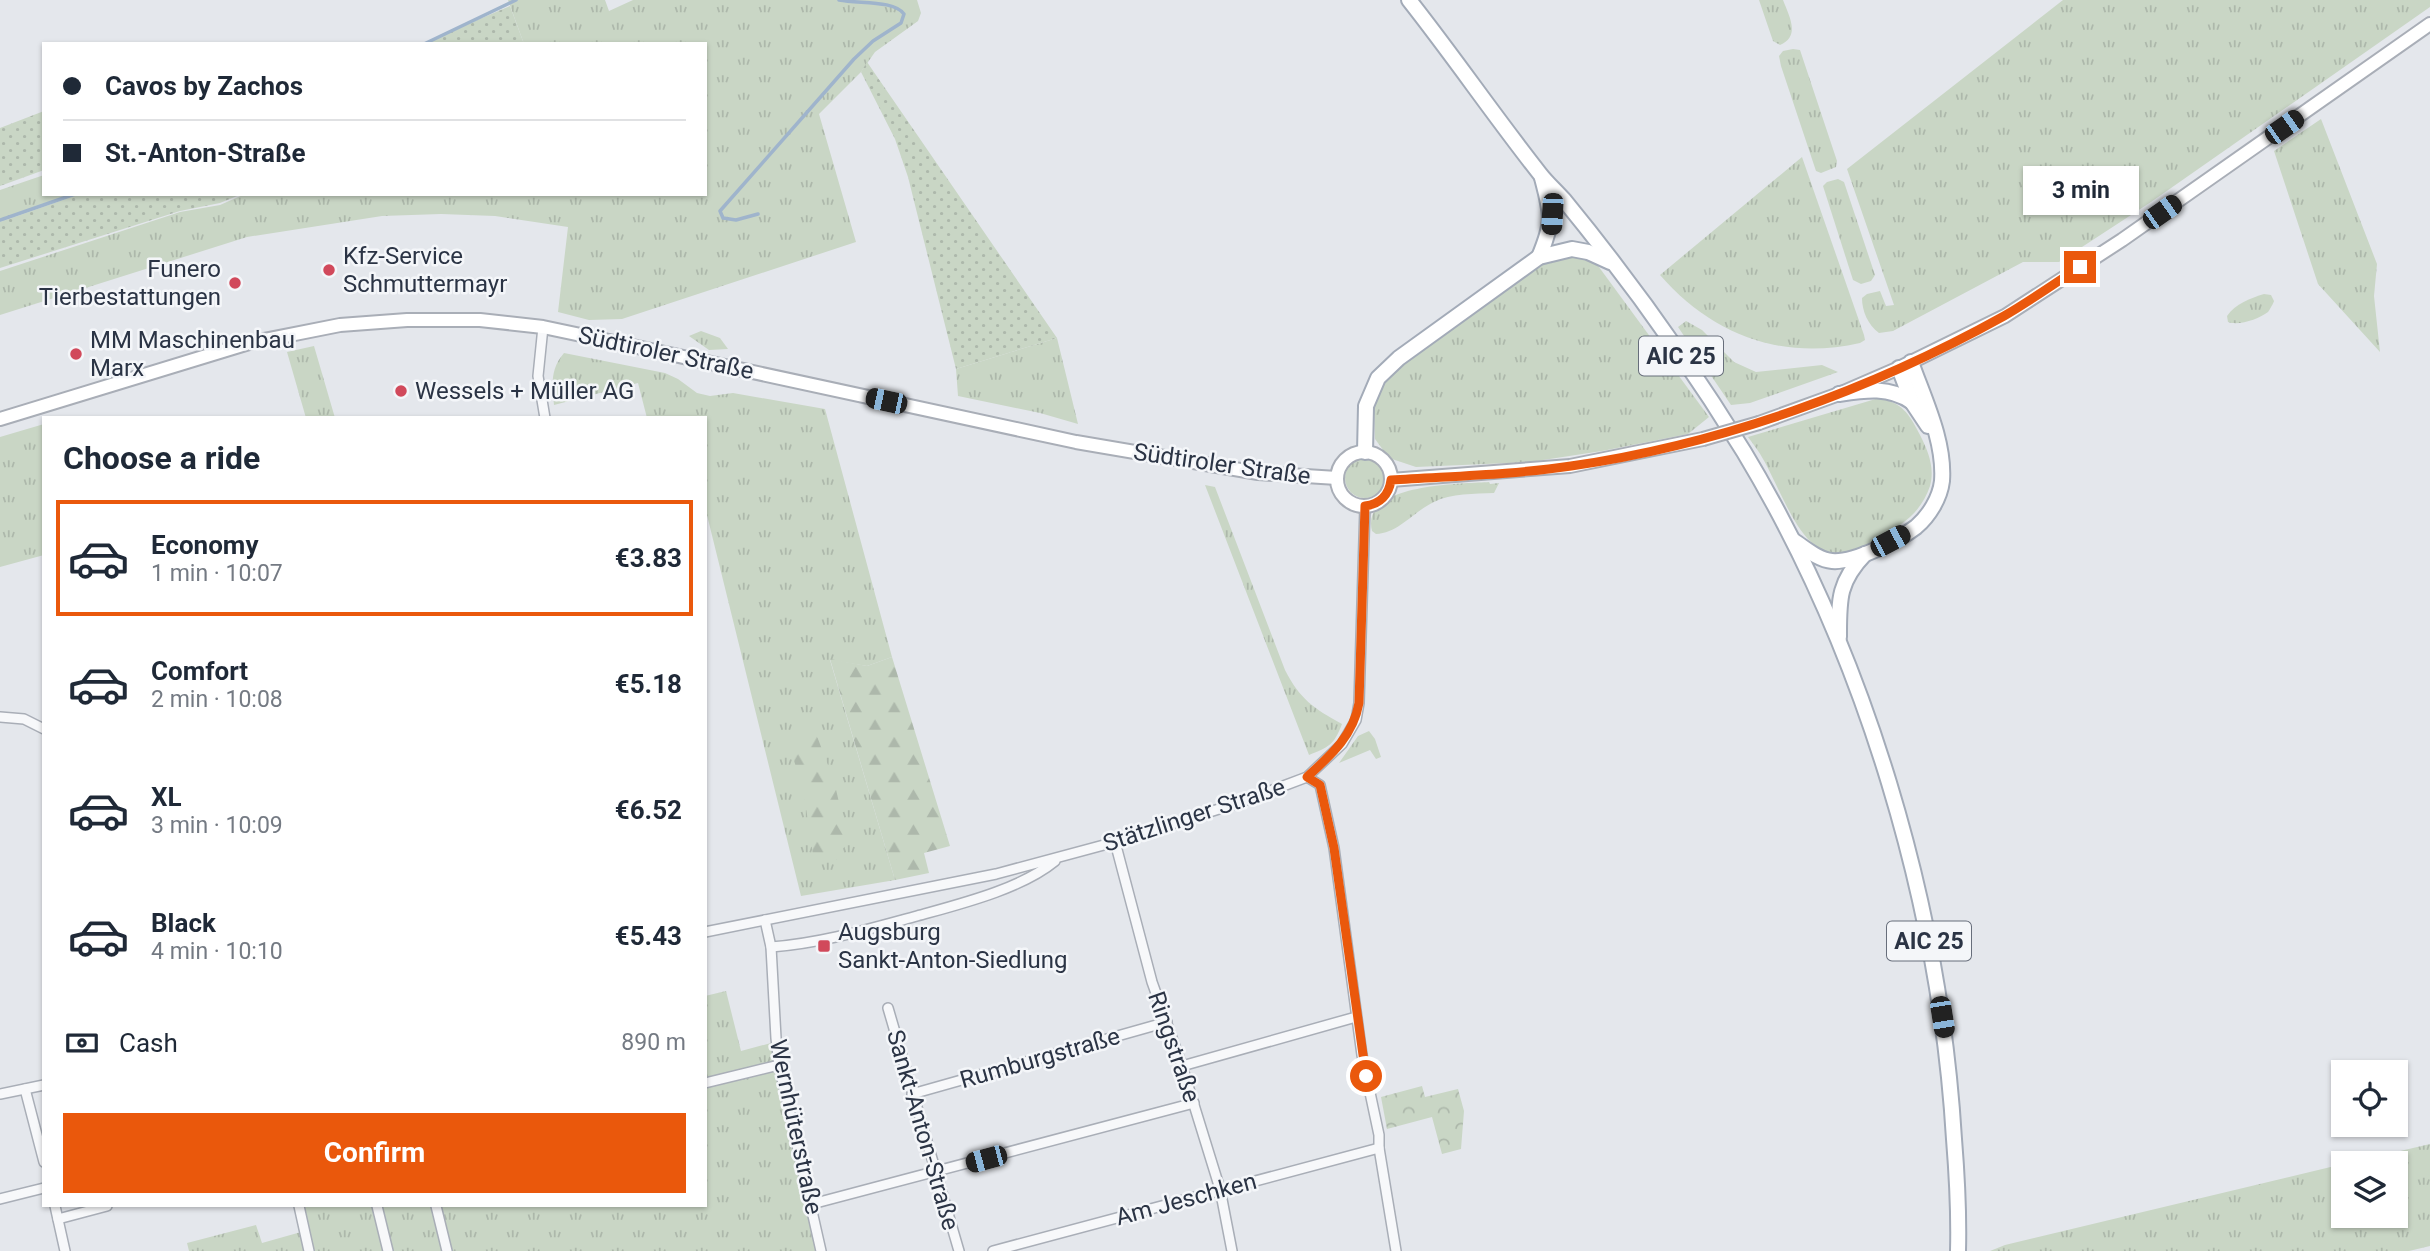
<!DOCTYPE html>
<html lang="en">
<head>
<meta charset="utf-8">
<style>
  body { margin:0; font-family:Roboto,sans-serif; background:#f2f2f3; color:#1f2937; height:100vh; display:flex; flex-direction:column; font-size:26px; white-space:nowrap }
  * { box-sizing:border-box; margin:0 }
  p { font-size:23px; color:#747a83 }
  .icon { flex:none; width:38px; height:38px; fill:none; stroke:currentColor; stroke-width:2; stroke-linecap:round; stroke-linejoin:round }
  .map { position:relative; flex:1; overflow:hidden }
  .side { position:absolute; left:42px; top:416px; width:665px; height:791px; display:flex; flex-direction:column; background:#fff; border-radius:0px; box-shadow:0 2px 5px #0004 }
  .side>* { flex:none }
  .hud { position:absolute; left:42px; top:42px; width:665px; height:154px; border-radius:0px; box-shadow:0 2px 5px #0004; display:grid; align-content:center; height:154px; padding:0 21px; background:#fff }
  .fabs { position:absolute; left:2331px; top:1060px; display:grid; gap:14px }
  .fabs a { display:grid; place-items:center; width:77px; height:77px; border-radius:0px; background:#fff; box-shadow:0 2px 5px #0004; font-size:35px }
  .end { position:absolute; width:32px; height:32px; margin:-16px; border:9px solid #ea580c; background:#fff; box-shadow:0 0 0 4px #fff }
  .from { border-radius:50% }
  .bubble { position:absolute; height:49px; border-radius:0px; background:#fff; box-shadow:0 2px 5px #0004; font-size:23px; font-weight:700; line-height:49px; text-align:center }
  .car { position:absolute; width:21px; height:42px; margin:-21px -10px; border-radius:9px; box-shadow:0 0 5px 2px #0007; background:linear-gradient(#222 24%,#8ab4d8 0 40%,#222 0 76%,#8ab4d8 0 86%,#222 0) }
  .hud b { display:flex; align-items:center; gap:24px; height:66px; font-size:26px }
  .hud b+b { border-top:2px solid #e0e1e3 }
  .hud i { width:18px; height:18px; background:#1f2937 }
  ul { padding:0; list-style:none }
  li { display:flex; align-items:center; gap:21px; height:116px; margin:0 14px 10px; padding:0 7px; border:4px solid transparent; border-radius:0px }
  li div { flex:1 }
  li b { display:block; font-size:26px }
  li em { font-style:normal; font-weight:700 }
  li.on { border-color:#ea580c }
  li>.icon { width:63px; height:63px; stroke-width:1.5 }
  h2 { padding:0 21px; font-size:32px; line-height:84px }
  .pay { display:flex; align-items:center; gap:18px; height:77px; padding:0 21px; font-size:26px }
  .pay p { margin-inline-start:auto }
  .cta { display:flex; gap:14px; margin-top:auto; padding:14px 21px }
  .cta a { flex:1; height:80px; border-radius:0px; background:#ea580c; color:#fff; font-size:28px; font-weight:700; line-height:80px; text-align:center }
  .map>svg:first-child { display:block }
  .grass { fill:url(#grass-tufts) }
  .forest { fill:url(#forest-firs) }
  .park { fill:url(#park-crowns) }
  .garden { fill:url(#garden-dots) }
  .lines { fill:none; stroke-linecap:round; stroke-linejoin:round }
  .stream { stroke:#9fb4cc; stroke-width:3.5 }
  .street-casing { stroke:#a9aeb7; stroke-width:12 }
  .secondary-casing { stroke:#a9aeb7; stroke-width:16 }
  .primary-casing { stroke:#a3abb8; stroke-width:18 }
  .street { stroke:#f7f8fa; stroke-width:9 }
  .secondary { stroke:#fff; stroke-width:12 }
  .primary { stroke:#fff; stroke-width:14 }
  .secondary-bridge-casing { stroke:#a9aeb7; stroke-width:16; stroke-linecap:butt }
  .secondary-bridge { stroke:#fff; stroke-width:12 }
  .route { stroke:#ea580c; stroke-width:9 }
  .poi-dot { fill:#d1495b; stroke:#f4f6f9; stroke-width:2.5 }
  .labels { text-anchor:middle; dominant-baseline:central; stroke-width:5; stroke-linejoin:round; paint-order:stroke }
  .shield { fill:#f4f6f9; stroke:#676e7b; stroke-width:2 }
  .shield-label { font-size:23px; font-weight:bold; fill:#2b3445 }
  .poi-label { font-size:24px; fill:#2b3445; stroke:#f4f6f9; text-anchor:start }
  .street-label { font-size:24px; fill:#2b3445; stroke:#f4f6f9 }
</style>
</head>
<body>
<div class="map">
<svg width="2430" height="1251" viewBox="0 0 2430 1251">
  <defs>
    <pattern id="grass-tufts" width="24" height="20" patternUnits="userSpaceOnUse" patternTransform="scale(1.75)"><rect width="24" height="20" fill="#c9d6c5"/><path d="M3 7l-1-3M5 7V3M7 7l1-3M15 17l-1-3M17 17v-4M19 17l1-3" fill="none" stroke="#adb8ab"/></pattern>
    <pattern id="forest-firs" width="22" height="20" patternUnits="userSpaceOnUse" patternTransform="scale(1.75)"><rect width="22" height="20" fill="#c9d6c5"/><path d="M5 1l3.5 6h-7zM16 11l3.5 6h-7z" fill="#adb8ab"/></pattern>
    <pattern id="park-crowns" width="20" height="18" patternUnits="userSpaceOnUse" patternTransform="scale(1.75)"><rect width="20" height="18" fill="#c9d6c5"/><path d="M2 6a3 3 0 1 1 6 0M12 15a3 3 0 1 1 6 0" fill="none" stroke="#adb8ab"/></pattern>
    <pattern id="garden-dots" width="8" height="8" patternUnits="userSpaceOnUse" patternTransform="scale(1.75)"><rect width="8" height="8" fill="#c9d6c5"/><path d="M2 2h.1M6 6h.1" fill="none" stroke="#adb8ab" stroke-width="1.8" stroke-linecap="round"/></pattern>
  </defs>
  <rect width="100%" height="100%" fill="#e4e7ec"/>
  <g class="grass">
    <path d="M 508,0 L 605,0 L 609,11 L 633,0 L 917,0 L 921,13 L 918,21 L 875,52 L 861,72 L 819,114 L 856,242 L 622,319 L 589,320 L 558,312 L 568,227 L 495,216 L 441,214 L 382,216 L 247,237 L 0,315 L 0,271 L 180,212 L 220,205 L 245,194 L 705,194 L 705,44 L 524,44 Z"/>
    <path d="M 1759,0 L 1783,0 C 1789,16 1801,36 1780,45 L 1773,41 Z"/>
    <path d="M 2063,0 L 2430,0 L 2430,7 L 2151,202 L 2059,262 L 2023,262 L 1893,331 L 1879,333 C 1868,325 1862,311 1862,298 L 1867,294 L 1880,291 L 1886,306 L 1894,305 L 1847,169 Z"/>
    <path d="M 1793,49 L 1800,50 L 1837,161 L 1836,167 L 1821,173 L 1816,171 L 1781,66 L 1779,56 L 1783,51 Z"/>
    <path d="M 2321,119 L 2377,264 L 2374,296 L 2380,352 L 2318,284 L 2274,151 Z"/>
    <path d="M 1802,157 L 1864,335 L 1865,340 L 1860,343 C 1782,361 1712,335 1660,275 Z"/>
    <path d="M 44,175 L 44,194 L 80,194 L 0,222 L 0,190 Z"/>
    <path d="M 1838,179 L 1844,182 L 1875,275 L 1871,281 L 1861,284 L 1853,280 L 1823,186 L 1827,182 Z"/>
    <path d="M 1580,256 L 1596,263 L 1709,417 L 1688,434 L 1602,451 L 1530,462 L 1416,467 L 1389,458 L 1375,439 L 1374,408 L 1383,383 L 1403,362 L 1539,265 L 1558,257 Z"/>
    <path d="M 2264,294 L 2271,295 L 2274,301 C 2274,302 2269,311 2268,312 C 2259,319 2239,326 2228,322 L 2227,316 C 2235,304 2251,298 2264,294 Z"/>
    <path d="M 1686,321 L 1702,330 L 1734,362 L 1756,372 L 1822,365 L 1838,372 L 1750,403 L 1731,405 L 1678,327 Z"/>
    <path d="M 701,331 L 720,338 L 728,349 L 709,350 L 689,336 Z"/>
    <path d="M 1057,338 L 1078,424 L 1040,413 L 958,396 L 956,369 Z"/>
    <path d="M 314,346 L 335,418 L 306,418 L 287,352 Z"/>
    <path d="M 564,353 L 665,373 L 678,379 L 697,393 L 710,396 L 733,393 L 825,409 L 892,657 L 867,666 L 830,660 L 895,880 L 801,896 L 705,507 L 705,418 L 647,418 L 638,383 L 554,405 C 552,385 550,369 564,353 Z"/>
    <path d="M 1879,398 C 1903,404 1908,412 1920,435 C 1928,451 1935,467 1930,486 C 1926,498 1919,509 1910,517 C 1898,528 1855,553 1839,555 C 1831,555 1821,550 1815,545 C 1794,531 1776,481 1763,459 C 1759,451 1753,444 1748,437 Z"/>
    <path d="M 44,424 L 44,555 L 0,567 L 0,437 Z"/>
    <circle cx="1365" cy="478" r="20"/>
    <path d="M 1489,482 L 1490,484 L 1499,483 L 1494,493 C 1475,494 1451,493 1434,502 C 1414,511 1399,533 1376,534 L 1372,531 C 1360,483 1461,484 1489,482 Z"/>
    <path d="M 1205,485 L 1215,487 L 1285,670 C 1300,699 1313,708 1342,724 C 1334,745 1329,747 1309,755 Z"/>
    <path d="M 1369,731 L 1375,739 L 1381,757 L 1376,759 L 1370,750 L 1339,763 L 1358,736 Z"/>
    <path d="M 726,991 L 741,1051 L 771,1043 L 781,1103 L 808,1205 L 817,1251 L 189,1251 L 187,1243 L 256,1225 L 262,1243 L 301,1232 L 295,1206 L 705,1206 L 705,996 Z"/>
    <path d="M 2430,1144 L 2430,1246 L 2409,1251 L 1990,1251 L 2005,1245 L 2343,1164 L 2343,1216 L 2396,1216 L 2396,1164 L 2345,1164 Z"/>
  </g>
  <g class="forest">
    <path d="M 892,657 L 950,846 L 924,853 L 929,873 L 895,880 L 830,659 L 867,666 Z"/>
    <path d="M 815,731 L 834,781 L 848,841 L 836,860 L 813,855 L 804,794 L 790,747 L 798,733 Z"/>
  </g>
  <path class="park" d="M 1422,1086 L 1425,1097 L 1458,1089 L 1464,1111 L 1461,1149 L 1442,1154 L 1432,1117 L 1387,1129 L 1381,1097 Z"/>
  <g class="garden">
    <path d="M 510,6 L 524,44 L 421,44 L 428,41 Z"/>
    <path d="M 867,62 L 1057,338 L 956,369 L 908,177 L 895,139 L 861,72 Z"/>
    <path d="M 44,111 L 44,170 L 0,186 L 0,128 Z"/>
    <path d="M 80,194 L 242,194 L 220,203 L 180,211 L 0,268 L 0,222 Z"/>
  </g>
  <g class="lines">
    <g class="stream">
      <path d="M 424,44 L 516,0"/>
      <path d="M 758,214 L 736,220 L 723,218 L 720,211 L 854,59 L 873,41 L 901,23 L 904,14 C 894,0 860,4 839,0"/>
      <path d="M 0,220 L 75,194"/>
    </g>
    <defs>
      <g id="street">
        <path d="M 543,327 L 538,376 L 545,418"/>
        <path d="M 0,717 L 24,719 L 44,729"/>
        <path d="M 1307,777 L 1320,785 L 1334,848 L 1362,1055 L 1379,1135 L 1379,1148 L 1396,1251"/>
        <path d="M 1115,842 L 1152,982 L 1182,1066 L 1220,1189 L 1232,1251"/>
        <path d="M 765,920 L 771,947 L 776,1038 L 779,1065 L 821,1251"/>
        <path d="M 705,932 L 996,874 L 1115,842 L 1241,802 L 1307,777 L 1342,744 L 1356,720 L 1359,703 L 1365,506"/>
        <path d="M 771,947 C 822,943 869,929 917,916 C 960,904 1021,889 1055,861"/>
        <path d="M 888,1008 L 959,1251"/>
        <path d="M 1182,1066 L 1356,1017"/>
        <path d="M 705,1083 L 779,1065"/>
        <path d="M 25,1089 L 44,1162"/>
        <path d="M 0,1094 L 44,1085"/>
        <path d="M 912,1094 L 1167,1022"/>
        <path d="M 0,1199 L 44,1188"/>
        <path d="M 812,1204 L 1194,1103"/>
        <path d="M 55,1206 L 65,1251"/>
        <path d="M 299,1206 L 309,1251"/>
        <path d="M 377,1206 L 388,1251"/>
        <path d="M 436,1206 L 447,1251"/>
        <path d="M 58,1219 L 107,1206"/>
        <path d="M 993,1251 L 1379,1148"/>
      </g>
      <g id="secondary">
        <path d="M 0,419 L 249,343 L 340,325 L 407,320 L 480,320 L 543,327 L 614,342 L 1076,442 L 1258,473 L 1337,478"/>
        <path d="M 1759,423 L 1839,394 L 1899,368 L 2005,316 L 2122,240 L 2430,24"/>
        <circle cx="1364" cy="479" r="27"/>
        <path d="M 1391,480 L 1570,466 L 1703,439"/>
      </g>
      <g id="primary">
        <path d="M 1409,0 C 1454,57 1495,117 1540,174 C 1547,183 1556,191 1564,200 C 1628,278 1691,366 1744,452 C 1865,653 1940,905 1954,1139 C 1957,1176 1959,1213 1958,1251"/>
        <path d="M 1539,257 C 1554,221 1552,216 1542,178"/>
        <path d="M 1899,368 L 1912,402 L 1928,426"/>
        <path d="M 1839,394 C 1865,390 1889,386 1912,402"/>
        <path d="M 1365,452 L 1366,406 L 1378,378 L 1399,358 L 1539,257 L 1572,249 L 1588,252 L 1610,262"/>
        <path d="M 1794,541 C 1805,548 1818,560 1832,561 C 1854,563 1899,540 1916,527 C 1929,516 1940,498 1942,481 C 1945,441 1924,399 1911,362"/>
        <path d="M 1839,637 C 1839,600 1838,582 1865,554"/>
      </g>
    </defs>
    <use href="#street" class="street-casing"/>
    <use href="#secondary" class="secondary-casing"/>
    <use href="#primary" class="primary-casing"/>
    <use href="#street" class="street"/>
    <use href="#secondary" class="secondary"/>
    <use href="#primary" class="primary"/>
    <defs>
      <path id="secondary-bridge" d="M 1703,439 L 1759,423"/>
    </defs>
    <use href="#secondary-bridge" class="secondary-bridge-casing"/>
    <use href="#secondary-bridge" class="secondary-bridge"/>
  </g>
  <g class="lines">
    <path class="route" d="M 1366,1076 L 1334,848 L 1320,785 L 1307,777 C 1331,755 1353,736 1359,703 L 1365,506 C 1380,504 1389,495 1391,480 C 1451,476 1511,475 1571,466 C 1722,444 1871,390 2004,316 C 2030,301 2055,283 2080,267"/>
  </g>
  <g class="poi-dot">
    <circle cx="329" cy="270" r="7"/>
    <circle cx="235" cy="283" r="7"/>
    <circle cx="76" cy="354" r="7"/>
    <circle cx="401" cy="391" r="7"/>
    <rect x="817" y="939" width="14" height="14" rx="3.5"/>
  </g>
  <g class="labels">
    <g class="shield">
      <rect x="1639" y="336.5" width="84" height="39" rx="5"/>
      <rect x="1887" y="921.5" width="84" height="39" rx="5"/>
    </g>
    <g class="shield-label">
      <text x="1681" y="356">AIC 25</text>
      <text x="1929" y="941">AIC 25</text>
    </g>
    <g class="poi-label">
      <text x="343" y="256">Kfz-Service<tspan x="343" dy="28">Schmuttermayr</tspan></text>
      <text x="221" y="269" text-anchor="end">Funero<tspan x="221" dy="28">Tierbestattungen</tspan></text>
      <text x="90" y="340">MM Maschinenbau<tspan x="90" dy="28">Marx</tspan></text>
      <text x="415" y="391">Wessels + Müller AG</text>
      <text x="838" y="932">Augsburg<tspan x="838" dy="28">Sankt-Anton-Siedlung</tspan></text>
    </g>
    <g class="street-label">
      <text transform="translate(666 353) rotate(12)">Südtiroler Straße</text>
      <text transform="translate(1222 464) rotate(8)">Südtiroler Straße</text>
      <text transform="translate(1194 815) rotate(-18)">Stätzlinger Straße</text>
      <text transform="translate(1174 1047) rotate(71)">Ringstraße</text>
      <text transform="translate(1040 1058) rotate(-16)">Rumburgstraße</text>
      <text transform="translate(796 1127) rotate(78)">Wernhüterstraße</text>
      <text transform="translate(923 1130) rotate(74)">Sankt-Anton-Straße</text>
      <text transform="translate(1186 1199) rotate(-15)">Am Jeschken</text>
    </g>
  </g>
</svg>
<div class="fabs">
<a><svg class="icon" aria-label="locate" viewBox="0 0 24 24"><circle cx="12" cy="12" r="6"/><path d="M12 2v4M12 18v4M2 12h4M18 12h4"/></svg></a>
<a><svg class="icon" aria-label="layers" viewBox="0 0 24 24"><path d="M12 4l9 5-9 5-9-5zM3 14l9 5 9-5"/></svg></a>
</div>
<i class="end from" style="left:1366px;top:1076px"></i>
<i class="end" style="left:2080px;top:267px"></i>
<div class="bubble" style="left:2023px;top:166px;width:116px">3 min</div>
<i class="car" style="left:2284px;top:127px;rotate:55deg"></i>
<i class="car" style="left:2162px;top:212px;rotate:55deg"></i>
<i class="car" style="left:1552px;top:214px;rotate:183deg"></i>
<i class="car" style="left:886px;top:401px;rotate:282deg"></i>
<i class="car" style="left:1890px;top:541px;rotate:62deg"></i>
<i class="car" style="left:1942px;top:1017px;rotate:171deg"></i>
<i class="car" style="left:986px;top:1159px;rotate:255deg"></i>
<div class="hud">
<b><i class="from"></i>Cavos by Zachos</b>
<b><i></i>St.-Anton-Straße</b>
</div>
<section class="side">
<h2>Choose a ride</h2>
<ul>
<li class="on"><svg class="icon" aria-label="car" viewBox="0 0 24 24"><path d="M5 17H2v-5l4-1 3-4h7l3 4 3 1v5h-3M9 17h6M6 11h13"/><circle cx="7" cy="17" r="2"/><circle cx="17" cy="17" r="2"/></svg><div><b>Economy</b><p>1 min · 10:07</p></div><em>€3.83</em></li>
<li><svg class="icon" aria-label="car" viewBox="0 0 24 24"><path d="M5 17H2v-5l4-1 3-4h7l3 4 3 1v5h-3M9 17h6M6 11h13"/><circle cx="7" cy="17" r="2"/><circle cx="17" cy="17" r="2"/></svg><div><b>Comfort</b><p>2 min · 10:08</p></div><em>€5.18</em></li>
<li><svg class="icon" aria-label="car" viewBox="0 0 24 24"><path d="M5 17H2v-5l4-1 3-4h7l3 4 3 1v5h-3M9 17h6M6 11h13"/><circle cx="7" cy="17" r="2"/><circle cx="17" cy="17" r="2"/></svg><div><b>XL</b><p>3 min · 10:09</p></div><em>€6.52</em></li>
<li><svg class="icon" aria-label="car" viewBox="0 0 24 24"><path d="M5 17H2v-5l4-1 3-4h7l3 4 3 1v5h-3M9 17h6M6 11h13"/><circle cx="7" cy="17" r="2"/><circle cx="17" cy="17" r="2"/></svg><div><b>Black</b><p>4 min · 10:10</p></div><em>€5.43</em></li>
</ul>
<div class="pay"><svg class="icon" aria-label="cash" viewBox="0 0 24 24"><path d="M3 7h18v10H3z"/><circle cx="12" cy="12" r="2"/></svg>Cash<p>890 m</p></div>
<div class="cta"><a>Confirm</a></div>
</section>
</div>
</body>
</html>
